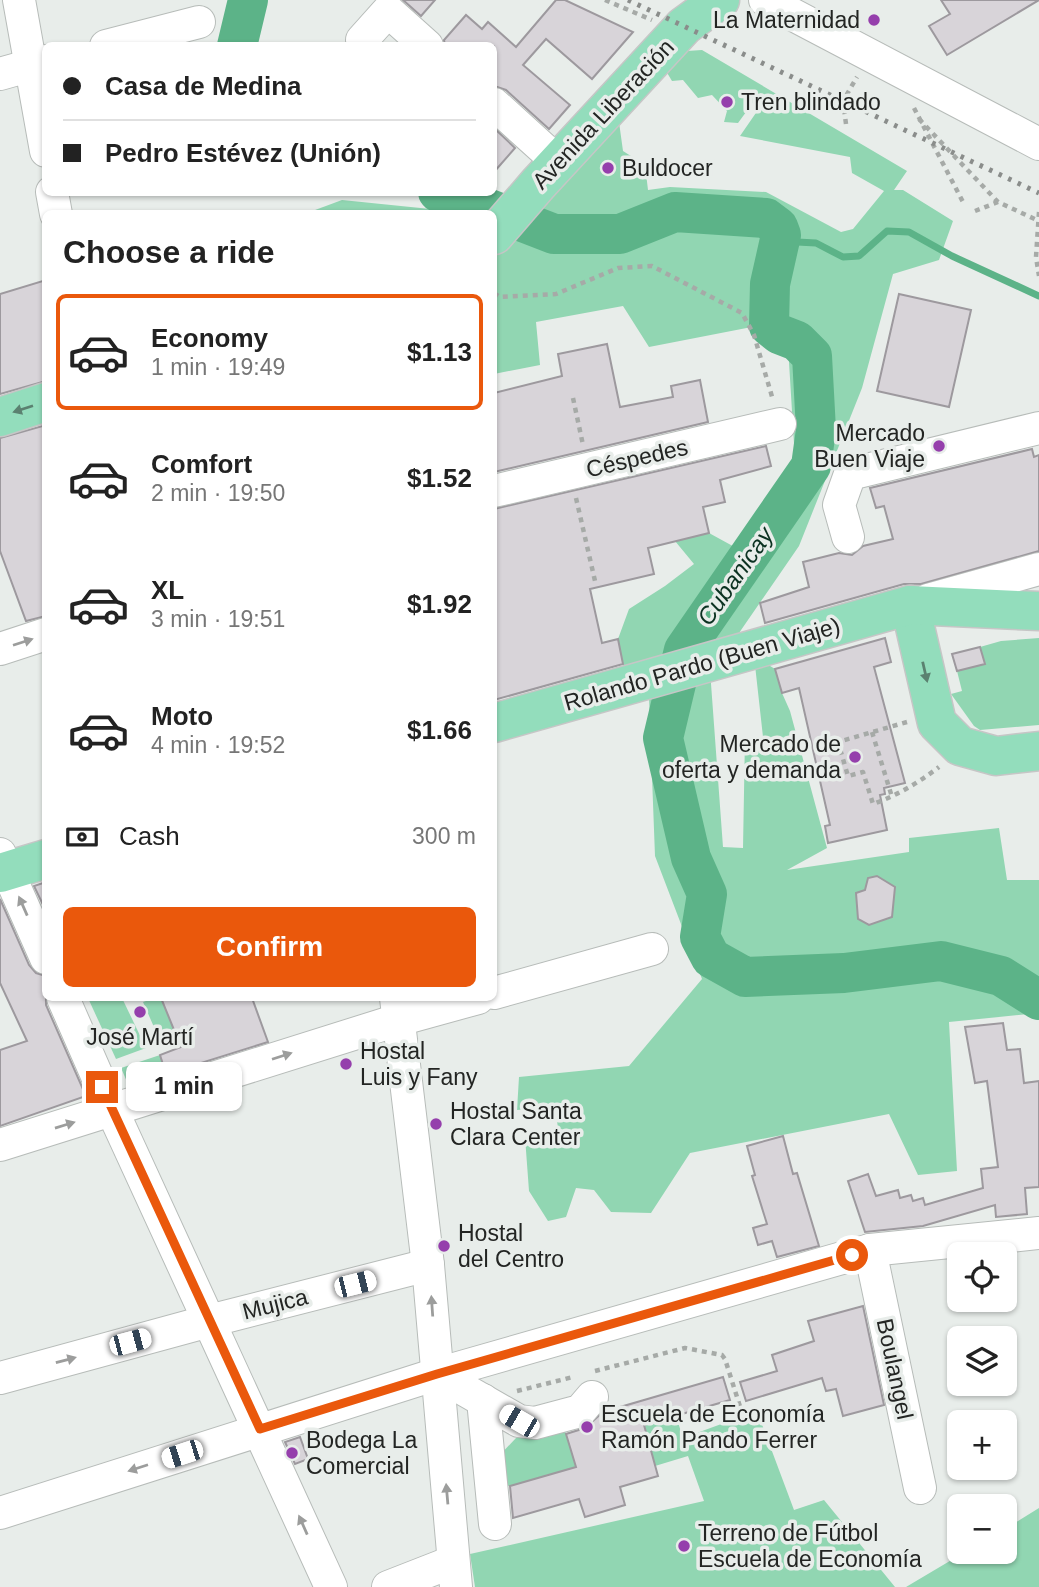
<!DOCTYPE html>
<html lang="en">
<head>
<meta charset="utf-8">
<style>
  body { margin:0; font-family:Helvetica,sans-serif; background:#f2f2f2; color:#222; height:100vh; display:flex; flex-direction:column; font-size:26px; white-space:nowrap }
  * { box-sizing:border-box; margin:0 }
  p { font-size:23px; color:#767676 }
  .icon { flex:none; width:38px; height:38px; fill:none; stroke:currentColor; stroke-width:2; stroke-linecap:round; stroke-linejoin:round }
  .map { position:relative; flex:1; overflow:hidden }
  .drawer { position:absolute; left:42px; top:210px; width:455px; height:791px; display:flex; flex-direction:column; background:#fff; border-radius:10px; box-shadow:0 2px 5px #0004 }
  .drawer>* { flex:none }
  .top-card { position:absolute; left:42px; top:42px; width:455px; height:154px; border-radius:10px; box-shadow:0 2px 5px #0004; display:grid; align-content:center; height:154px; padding:0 21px; background:#fff }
  .tools { position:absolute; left:947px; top:1242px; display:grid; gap:14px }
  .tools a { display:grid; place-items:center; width:70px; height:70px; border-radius:10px; background:#fff; box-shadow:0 2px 5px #0004; font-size:35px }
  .end { position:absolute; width:32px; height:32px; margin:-16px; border:9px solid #ea580c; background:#fff; box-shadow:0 0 0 4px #fff }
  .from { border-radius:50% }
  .bubble { position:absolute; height:49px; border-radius:10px; background:#fff; box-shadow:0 2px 5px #0004; font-size:23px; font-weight:600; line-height:49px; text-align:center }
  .car { position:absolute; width:21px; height:42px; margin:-21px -10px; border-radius:9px; box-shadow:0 0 5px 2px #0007; background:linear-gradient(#fff 24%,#345 0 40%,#fff 0 76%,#345 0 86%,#fff 0) }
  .top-card b { display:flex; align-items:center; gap:24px; height:66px; font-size:26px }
  .top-card b+b { border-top:2px solid #e0e0e0 }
  .top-card i { width:18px; height:18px; background:#222 }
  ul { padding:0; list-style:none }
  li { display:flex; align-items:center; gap:21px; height:116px; margin:0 14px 10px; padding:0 7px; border:4px solid transparent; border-radius:10px }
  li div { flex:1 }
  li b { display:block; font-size:26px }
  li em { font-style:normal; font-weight:600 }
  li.on { border-color:#ea580c }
  li>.icon { width:63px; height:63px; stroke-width:1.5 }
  h2 { padding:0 21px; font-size:32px; line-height:84px }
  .pay { display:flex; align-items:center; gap:18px; height:77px; padding:0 21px; font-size:26px }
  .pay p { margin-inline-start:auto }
  .action { display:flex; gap:14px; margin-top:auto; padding:14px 21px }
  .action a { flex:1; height:80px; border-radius:10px; background:#ea580c; color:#fff; font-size:28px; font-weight:600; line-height:80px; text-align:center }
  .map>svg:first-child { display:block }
  .green { fill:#91d6b2 }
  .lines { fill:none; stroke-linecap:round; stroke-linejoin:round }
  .stream { stroke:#5cb388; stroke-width:7 }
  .river { stroke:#5cb388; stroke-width:40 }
  .building { fill:#d8d4d9; stroke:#9d999e; stroke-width:2 }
  .minor-casing { stroke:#b7bcb9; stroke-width:34 }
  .major-casing { stroke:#c6c6c6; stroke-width:41 }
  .path { stroke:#a6aaa7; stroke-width:4.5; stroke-dasharray:5 5; stroke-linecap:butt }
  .minor { stroke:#fff; stroke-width:32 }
  .major { stroke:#93ddbc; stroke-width:38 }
  .rail { stroke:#8a8d8b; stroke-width:5; stroke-dasharray:3.5 7; stroke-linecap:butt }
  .oneway { fill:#5b8170 }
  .oneway2 { fill:#9c9d9c }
  .route { stroke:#ea580c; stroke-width:9 }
  .poi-dot { fill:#953fac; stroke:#e8edea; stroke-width:2.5 }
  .labels { text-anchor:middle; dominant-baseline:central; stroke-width:7; stroke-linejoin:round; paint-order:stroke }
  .poi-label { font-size:23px; fill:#232523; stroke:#e8edea; text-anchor:start }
  .street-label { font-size:23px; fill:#232523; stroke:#e8edea }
  .water-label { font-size:24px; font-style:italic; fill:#0b3221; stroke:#e8edea }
</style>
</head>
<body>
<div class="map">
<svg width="1039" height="1587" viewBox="0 0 1039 1587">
  <rect width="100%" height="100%" fill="#e8edea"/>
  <g class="green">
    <path d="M 702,50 L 907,171 L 894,190 L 903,190 L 953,221 L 939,260 L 893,274 L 862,388 L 799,546 L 739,633 L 624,668 L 618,639 L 629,609 L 665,586 L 694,564 L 675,541 L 709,533 L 740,550 L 795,460 L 788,346 L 762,325 L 649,347 L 623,306 L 536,322 L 540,365 L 494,374 L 494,257 L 619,122 L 623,151 L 645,165 L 648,190 L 670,187 L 766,192 L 841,232 L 853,229 L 884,191 L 852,173 L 850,157 L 740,136 L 767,97 L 760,93 L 738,123 L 724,122 L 727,111 L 712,95 L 698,98 L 683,80 L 672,81 L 666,71 L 687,51 Z"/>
    <path d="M 342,200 L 440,210 L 445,213 L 307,213 Z"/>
    <path d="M 1039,638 L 1039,725 L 980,730 L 974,726 L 951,694 L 962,691 L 957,671 L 985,664 L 980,647 L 1001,641 Z"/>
    <path d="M 754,656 L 775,669 L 782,693 L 790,711 L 827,848 L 787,870 L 909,852 L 909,838 L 999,828 L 1007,880 L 1039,880 L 1039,1013 L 949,1022 L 957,1171 L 918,1175 L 889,1114 L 690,1153 L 651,1213 L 611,1212 L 594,1190 L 576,1188 L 566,1217 L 548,1221 L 529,1191 L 525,1137 L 559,1135 L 555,1107 L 517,1110 L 519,1077 L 629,1066 L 702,979 L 655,856 L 649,697 L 710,670 L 723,847 L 743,848 L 745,737 L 763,737 Z"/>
    <path d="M 88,998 L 122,998 L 146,1048 L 116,1059 Z"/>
    <path d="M 155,998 L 161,998 L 177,1038 L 161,1043 L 143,1002 Z"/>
    <path d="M 160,1055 L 168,1079 L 131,1091 L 121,1068 Z"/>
    <path d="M 757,1411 L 794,1510 L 824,1500 L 895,1587 L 475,1587 L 470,1554 L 704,1501 L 688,1456 L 655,1466 L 644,1425 L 676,1416 L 683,1438 Z"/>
    <path d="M 563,1424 L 576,1467 L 498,1489 L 495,1460 L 516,1438 Z"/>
    <path d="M 1039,1508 L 1039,1587 L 906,1587 L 965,1552 L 1004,1552 L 1005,1529 Z"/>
  </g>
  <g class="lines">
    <path class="stream" d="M 797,242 L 816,243 L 843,257 L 859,256 L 887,231 L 909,232 L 952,256 L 1039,296"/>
    <g class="river">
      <path d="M 237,46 L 248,0"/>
      <path d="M 438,192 L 461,198 L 554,234 L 620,234 L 675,212 L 766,218 L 778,227 L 781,235 L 770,284 L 769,326 L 779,334 L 797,341 L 812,356 L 816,430 L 811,466 L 684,650 L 663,738 L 691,858 L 707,894 L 700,937 L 711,958 L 745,977 L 844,973 L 941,961 L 1001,976 L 1039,1000"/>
    </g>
  </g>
  <g class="building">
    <path d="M 403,0 L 435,0 L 421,16 Z"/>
    <path d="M 556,0 L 565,0 L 633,32 L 592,79 L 546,39 L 523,65 L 570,105 L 549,129 L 506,90 L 494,86 L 494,46 L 445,46 L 444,40 L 466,15 L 482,29 L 488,22 L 516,47 Z"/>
    <path d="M 941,0 L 1039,0 L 947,55 L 929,26 L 950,14 Z"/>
    <path d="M 494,128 L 515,148 L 494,172 Z"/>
    <path d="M 46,280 L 46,381 L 0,394 L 0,294 Z"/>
    <path d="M 899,294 L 971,310 L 949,407 L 877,391 Z"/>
    <path d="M 607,344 L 620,407 L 673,397 L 671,386 L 700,380 L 708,422 L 494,472 L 494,393 L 562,376 L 558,354 Z"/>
    <path d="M 46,425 L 46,616 L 26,621 L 0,551 L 0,438 Z"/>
    <path d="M 766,446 L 771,466 L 720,480 L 725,502 L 703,507 L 709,533 L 648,548 L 654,574 L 590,589 L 602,643 L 618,639 L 623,664 L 494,700 L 494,509 Z"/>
    <path d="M 1032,449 L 1034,457 L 1039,455 L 1039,551 L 921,584 L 904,584 L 765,623 L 760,603 L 809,587 L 803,562 L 839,553 L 852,555 L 863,546 L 893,539 L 884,506 L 876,508 L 870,488 Z"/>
    <path d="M 885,638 L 891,662 L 874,667 L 905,783 L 884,788 L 885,794 L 880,795 L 887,830 L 828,843 L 825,826 L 830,825 L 799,688 L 782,693 L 775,669 Z"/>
    <path d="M 980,647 L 985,664 L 957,671 L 952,654 Z"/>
    <path d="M 877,876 L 895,887 L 892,917 L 869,925 L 858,919 L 856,893 L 865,890 L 868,878 Z"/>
    <path d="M 46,882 L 46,911 L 34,886 Z"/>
    <path d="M 0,899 L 29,965 L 36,973 L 46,976 L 46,1005 L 86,1096 L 0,1126 L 0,1050 L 27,1041 L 0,983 Z"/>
    <path d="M 161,998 L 252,998 L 268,1042 L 166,1074 L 160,1055 L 181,1047 Z"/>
    <path d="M 1003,1023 L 1007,1050 L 1020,1049 L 1024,1083 L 1039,1081 L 1039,1187 L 1025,1188 L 1027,1214 L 996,1217 L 995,1205 L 923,1226 L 865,1232 L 848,1181 L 868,1174 L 876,1196 L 898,1190 L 900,1198 L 911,1195 L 913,1201 L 923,1198 L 925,1205 L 983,1188 L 981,1169 L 998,1167 L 987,1081 L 975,1083 L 965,1027 Z"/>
    <path d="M 783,1136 L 793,1174 L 797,1173 L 819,1246 L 777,1257 L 772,1241 L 758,1245 L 753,1228 L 767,1224 L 752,1176 L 755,1175 L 747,1146 Z"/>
    <path d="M 863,1306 L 884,1405 L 843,1416 L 836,1389 L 826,1391 L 822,1378 L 746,1401 L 740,1382 L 777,1371 L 772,1355 L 814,1341 L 808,1321 Z"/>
    <path d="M 723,1377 L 730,1400 L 644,1425 L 658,1476 L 620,1487 L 625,1505 L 585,1517 L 579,1499 L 513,1518 L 510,1486 L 576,1467 L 566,1434 L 585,1428 L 603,1412 Z"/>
    <path d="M 300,1437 L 308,1459 L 295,1464 L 285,1442 Z"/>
  </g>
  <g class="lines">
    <defs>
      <g id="minor">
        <path d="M 19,0 L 46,151"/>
        <path d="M 765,0 L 1039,144"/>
        <path d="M 362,40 L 388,11 L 427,46"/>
        <path d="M 106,46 L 199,22"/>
        <path d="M 0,74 L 46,61"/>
        <path d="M 494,104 L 558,162"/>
        <path d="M 52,192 L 56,214"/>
        <path d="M 494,491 L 780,424"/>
        <path d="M 848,537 L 839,505 L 850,474 L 1039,428"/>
        <path d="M 928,600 L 1039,569"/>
        <path d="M 0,649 L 46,634"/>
        <path d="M 0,854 L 46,958"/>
        <path d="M 494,993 L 652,949"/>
        <path d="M 63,998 L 112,1110 L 331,1587"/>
        <path d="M 396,998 L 428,1265 L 456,1587"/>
        <path d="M 0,1145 L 398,1020 L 478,998"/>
        <path d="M 870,1250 L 920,1488"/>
        <path d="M 437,1374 L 519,1421 L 535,1423 L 580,1411 L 592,1397"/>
        <path d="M 0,1378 L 209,1321 L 428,1265"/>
        <path d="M 483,1400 L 495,1524"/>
        <path d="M 0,1513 L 437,1374 L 870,1250 L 1039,1233"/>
        <path d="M 388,1587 L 452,1562"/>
      </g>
      <g id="major">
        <path d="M 494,235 L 538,184 L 684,26 L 720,0"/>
        <path d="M 0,417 L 46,402"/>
        <path d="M 910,605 L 937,723 L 960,746 L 996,756 L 1039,751"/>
        <path d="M 494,723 L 910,605 L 1039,611"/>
        <path d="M 0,873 L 46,859"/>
      </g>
    </defs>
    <use href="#minor" class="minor-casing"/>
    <use href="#major" class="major-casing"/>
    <g class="path">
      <path d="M 605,0 L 652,20"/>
      <path d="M 914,108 L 963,202"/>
      <path d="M 919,119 L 998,202 L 1039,221"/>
      <path d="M 846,124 L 843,101 L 857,77"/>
      <path d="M 975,211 L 998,202"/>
      <path d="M 1039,212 L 1036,257 L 1039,276"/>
      <path d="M 494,293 L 500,297 L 556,294 L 618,268 L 652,266 L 742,313 L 754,335 L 773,400"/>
      <path d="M 573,398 L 583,445"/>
      <path d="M 576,498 L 595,581"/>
      <path d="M 907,722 L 838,742 L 848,776 L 863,772 L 873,804 C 898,795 918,783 939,767"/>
      <path d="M 872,732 L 892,797"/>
      <path d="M 595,1371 L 685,1348 L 722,1355 L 725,1359 L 743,1416"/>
      <path d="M 517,1391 L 573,1377"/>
    </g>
    <use href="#minor" class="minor"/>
    <use href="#major" class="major"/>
    <path class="rail" d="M 628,0 L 1039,193"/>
  </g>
  <defs><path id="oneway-solid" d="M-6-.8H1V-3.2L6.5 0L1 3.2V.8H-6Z" transform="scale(1.75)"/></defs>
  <g class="oneway">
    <use href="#oneway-solid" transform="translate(23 409) rotate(162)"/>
    <use href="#oneway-solid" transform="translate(925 672) rotate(77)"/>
  </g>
  <g class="oneway2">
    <use href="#oneway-solid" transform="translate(23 642) rotate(-18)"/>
    <use href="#oneway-solid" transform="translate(23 906) rotate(-114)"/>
    <use href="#oneway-solid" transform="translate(282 1056) rotate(-18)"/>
    <use href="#oneway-solid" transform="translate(65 1125) rotate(-17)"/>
    <use href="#oneway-solid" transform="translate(432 1306) rotate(-94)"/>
    <use href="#oneway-solid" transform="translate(66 1360) rotate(-15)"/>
    <use href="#oneway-solid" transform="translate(138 1468) rotate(162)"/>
    <use href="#oneway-solid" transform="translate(447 1494) rotate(-95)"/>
    <use href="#oneway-solid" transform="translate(303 1525) rotate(-114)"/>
  </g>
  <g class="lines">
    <path class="route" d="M 102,1087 L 260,1429 L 437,1374 L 852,1255"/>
  </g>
  <g class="poi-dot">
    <circle cx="874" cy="20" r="7"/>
    <circle cx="727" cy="102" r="7"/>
    <circle cx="608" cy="168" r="7"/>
    <circle cx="939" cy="446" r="7"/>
    <circle cx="855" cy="757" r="7"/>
    <circle cx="140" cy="1012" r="7"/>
    <circle cx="346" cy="1064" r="7"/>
    <circle cx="436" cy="1124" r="7"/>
    <circle cx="444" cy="1246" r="7"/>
    <circle cx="587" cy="1427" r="7"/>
    <circle cx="292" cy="1453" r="7"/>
    <circle cx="684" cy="1546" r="7"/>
  </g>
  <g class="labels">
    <g class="poi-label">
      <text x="860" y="20" text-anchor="end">La Maternidad</text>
      <text x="741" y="102">Tren blindado</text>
      <text x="622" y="168">Buldocer</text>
      <text x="925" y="433" text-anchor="end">Mercado<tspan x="925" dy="26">Buen Viaje</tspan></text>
      <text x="841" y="744" text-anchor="end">Mercado de<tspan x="841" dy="26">oferta y demanda</tspan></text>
      <text x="140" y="1037" text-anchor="middle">José Martí</text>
      <text x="360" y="1051">Hostal<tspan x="360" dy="26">Luis y Fany</tspan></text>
      <text x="450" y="1111">Hostal Santa<tspan x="450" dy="26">Clara Center</tspan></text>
      <text x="458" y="1233">Hostal<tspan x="458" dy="26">del Centro</tspan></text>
      <text x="601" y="1414">Escuela de Economía<tspan x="601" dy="26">Ramón Pando Ferrer</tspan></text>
      <text x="306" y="1440">Bodega La<tspan x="306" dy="26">Comercial</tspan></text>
      <text x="698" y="1533">Terreno de Fútbol<tspan x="698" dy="26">Escuela de Economía</tspan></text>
    </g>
    <g class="street-label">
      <text transform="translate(603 114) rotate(-47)">Avenida Liberación</text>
      <text transform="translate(637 458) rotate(-13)">Céspedes</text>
      <text transform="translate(702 664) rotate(-16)">Rolando Pardo (Buen Viaje)</text>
      <text transform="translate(275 1304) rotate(-14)">Mujica</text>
      <text transform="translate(895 1369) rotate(78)">Boulangel</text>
    </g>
    <g class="water-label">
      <text transform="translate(735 576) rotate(-55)">Cubanicay</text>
    </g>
  </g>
</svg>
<div class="tools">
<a><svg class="icon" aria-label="locate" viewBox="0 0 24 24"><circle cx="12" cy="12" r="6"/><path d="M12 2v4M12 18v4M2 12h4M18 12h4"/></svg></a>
<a><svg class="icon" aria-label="layers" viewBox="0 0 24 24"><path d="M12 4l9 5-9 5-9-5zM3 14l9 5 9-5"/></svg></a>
<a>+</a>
<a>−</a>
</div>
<i class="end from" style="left:852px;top:1255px"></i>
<i class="end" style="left:102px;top:1087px"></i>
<div class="bubble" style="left:126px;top:1062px;width:116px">1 min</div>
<i class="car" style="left:355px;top:1284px;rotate:76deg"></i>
<i class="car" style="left:130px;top:1342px;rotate:75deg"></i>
<i class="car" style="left:519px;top:1421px;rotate:300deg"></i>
<i class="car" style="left:182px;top:1454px;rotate:252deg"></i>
<div class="top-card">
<b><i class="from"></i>Casa de Medina</b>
<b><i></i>Pedro Estévez (Unión)</b>
</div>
<section class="drawer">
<h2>Choose a ride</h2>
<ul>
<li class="on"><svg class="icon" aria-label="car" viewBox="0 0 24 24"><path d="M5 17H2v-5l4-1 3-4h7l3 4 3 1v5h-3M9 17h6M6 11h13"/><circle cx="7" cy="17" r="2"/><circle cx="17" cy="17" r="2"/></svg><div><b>Economy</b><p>1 min · 19:49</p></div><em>$1.13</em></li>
<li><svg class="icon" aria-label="car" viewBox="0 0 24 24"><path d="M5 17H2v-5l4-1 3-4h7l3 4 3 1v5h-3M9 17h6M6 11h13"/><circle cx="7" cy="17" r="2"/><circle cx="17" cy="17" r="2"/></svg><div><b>Comfort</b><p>2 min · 19:50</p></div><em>$1.52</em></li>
<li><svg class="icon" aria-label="car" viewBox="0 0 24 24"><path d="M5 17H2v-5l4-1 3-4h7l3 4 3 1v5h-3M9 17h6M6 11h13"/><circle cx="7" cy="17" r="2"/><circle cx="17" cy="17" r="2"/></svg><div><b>XL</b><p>3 min · 19:51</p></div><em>$1.92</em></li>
<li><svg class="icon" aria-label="car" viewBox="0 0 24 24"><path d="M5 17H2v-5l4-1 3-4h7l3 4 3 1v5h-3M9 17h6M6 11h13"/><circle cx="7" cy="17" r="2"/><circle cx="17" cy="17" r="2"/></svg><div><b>Moto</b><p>4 min · 19:52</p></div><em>$1.66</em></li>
</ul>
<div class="pay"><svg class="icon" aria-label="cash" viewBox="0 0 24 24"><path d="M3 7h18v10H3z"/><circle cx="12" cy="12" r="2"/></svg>Cash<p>300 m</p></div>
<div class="action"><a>Confirm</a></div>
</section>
</div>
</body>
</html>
